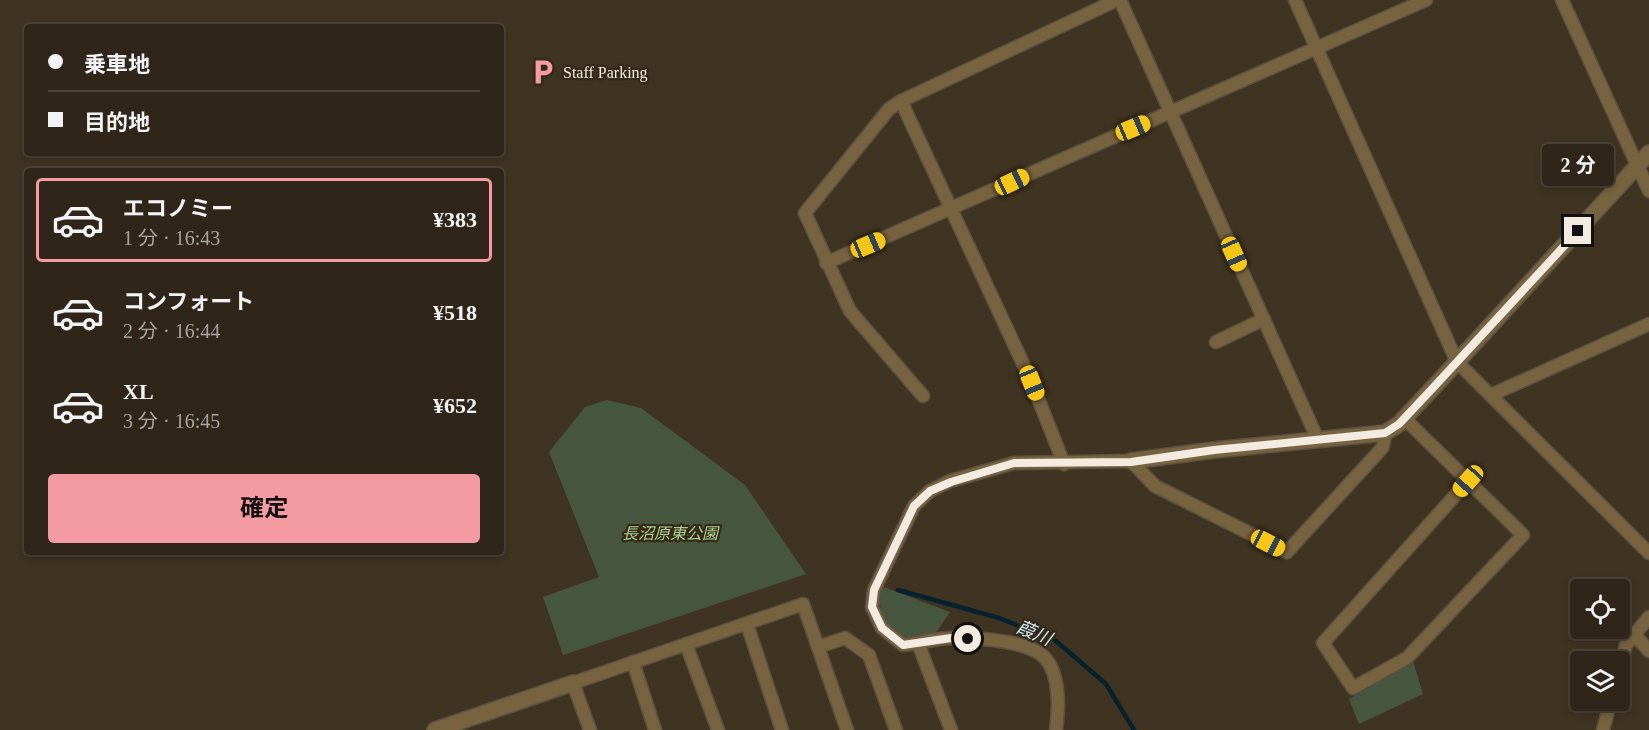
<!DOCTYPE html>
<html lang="ja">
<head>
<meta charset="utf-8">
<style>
  body { margin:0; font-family:"Times New Roman","Noto Sans JP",serif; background:#3b3226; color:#f1f3f6; height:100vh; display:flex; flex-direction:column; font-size:22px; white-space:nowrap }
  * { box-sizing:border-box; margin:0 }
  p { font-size:20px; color:#a7a5a2 }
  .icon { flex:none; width:33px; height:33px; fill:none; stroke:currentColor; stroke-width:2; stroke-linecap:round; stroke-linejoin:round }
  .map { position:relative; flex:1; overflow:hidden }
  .drawer { position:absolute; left:24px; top:168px; width:480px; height:387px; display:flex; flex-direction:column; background:#2f2619; border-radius:6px; box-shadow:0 3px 9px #0003,0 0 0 2px #4a4338 }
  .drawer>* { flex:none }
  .top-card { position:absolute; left:24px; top:24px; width:480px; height:132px; border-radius:6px; box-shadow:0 3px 9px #0003,0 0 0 2px #4a4338; display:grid; align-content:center; height:132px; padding:0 24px; background:#2f2619 }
  .buttons { position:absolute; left:1570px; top:579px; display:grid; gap:12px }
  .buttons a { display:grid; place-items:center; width:60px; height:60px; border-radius:6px; background:#2f2619; box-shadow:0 3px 9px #0003,0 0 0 2px #4a4338; font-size:30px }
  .end { position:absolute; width:27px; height:27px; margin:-14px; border:8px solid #f3ebe0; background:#111; box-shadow:0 0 0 3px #111 }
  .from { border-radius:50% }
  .bubble { position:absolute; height:42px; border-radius:6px; background:#2f2619; box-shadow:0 3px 9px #0003,0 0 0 2px #4a4338; font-size:20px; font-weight:700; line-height:42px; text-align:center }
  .car { position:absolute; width:18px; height:36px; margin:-18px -9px; border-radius:8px; box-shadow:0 0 4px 2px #0007; background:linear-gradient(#f5c518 24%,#345 0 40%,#f5c518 0 76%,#345 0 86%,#f5c518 0) }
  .top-card b { display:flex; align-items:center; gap:21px; height:57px; font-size:22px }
  .top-card b+b { border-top:2px solid #4a4338 }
  .top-card i { width:15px; height:15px; background:#f1f3f6 }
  ul { padding:10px 0 0; list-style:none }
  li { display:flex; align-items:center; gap:18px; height:84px; margin:0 12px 9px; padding:0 12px; border:3px solid transparent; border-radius:6px }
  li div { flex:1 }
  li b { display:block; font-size:22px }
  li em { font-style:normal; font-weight:700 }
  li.current { border-color:#f49aa1 }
  li>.icon { width:54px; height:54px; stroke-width:1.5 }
  .primary-button { display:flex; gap:12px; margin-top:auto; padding:12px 24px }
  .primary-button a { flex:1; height:69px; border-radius:6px; background:#f49aa1; color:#111; font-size:24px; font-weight:700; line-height:69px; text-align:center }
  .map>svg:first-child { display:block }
  .green { fill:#47563f }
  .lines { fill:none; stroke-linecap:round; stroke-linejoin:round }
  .stream { stroke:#06222e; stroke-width:4.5 }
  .minor-casing { stroke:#5c5040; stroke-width:15 }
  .tertiary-casing { stroke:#5c5040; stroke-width:18 }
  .minor { stroke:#786340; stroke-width:12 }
  .tertiary { stroke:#786340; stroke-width:15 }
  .route { stroke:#f3ebe0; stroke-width:8 }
  .labels { text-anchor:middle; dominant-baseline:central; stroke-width:4.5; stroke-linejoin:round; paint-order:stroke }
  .poi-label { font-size:16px; fill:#f3ebe0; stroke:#352917; text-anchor:start }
  .park-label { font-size:16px; font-style:italic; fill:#a9d292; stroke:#352917 }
  .water-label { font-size:18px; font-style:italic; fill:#cceafa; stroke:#352917 }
</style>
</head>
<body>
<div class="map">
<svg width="1649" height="730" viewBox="0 0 1649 730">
  <rect width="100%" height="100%" fill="#3f3321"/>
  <g class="green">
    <path d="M 607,400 L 641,408 L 745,485 L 806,574 L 563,655 L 543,597 L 599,577 L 549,452 L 585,407 Z"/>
    <path d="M 881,586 L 950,612 L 933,637 C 893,642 876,627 881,586 Z"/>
    <path d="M 1413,661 L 1423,694 L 1359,724 L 1349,699 Z"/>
  </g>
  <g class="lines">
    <path class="stream" d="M 898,590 L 999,618 L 1056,641 L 1106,684 L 1134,730"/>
    <defs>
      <g id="minor">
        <path d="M 1120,0 L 1318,440"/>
        <path d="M 1295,0 L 1457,362 L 1649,553"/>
        <path d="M 1562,0 L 1649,191"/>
        <path d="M 901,101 L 1032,383 L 1064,464"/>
        <path d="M 826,263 L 1426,0"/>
        <path d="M 1216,342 L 1264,319"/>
        <path d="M 1491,395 L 1649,324"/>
        <path d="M 923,396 L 850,311 L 805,213 L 889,109 L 901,101 L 1117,0"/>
        <path d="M 1404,418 L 1523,535 L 1407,658 L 1353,688 L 1323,643 L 1468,481"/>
        <path d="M 747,624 L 782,730"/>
        <path d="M 1634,634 L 1649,651"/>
        <path d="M 918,643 L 951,730"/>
        <path d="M 686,644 L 718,730"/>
        <path d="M 818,647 L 845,638 L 869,655 L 896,730"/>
        <path d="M 633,662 L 655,730"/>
        <path d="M 1620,667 L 1626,645 L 1649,617"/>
        <path d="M 590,730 L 573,683 L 803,604 L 847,730"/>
        <path d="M 1056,730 C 1059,709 1060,676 1046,659 C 1029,640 977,638 953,638 C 937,638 919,643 903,645 L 882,628 L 872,607 L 874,590 L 914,506 L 930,491 L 950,481 L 1014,463 L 1131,461 L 1155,486 L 1287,552 L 1383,447 L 1385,433"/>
        <path d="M 1603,730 L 1611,700"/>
      </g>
      <g id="tertiary">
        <path d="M 1131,461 L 1214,450 L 1385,433 L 1399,424 L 1457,362 L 1649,153"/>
        <path d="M 435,730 L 573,683"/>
      </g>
    </defs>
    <use href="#minor" class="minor-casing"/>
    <use href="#tertiary" class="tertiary-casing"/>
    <use href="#minor" class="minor"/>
    <use href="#tertiary" class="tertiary"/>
  </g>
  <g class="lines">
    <path class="route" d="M 968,639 L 951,638 L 903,645 L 882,628 L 872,607 L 874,590 L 914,506 L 930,491 L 951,482 L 1014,463 L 1131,462 L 1214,450 L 1385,433 L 1399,424 L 1431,390 L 1578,231"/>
  </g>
  <defs>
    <symbol id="parking-bare" viewBox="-9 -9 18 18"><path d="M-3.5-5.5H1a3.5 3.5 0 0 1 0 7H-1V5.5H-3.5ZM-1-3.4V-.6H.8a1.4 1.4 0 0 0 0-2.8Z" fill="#f49aa1" stroke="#352917" stroke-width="2.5" paint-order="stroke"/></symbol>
  </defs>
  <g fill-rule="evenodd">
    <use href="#parking-bare" x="524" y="53" width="38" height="38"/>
  </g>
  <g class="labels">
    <g class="poi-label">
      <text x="563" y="72">Staff Parking</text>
    </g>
    <g class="park-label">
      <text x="670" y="533">長沼原東公園</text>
    </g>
    <g class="water-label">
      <text transform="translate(1034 633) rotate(23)">葭川</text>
    </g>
  </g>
</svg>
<div class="buttons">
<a><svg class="icon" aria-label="locate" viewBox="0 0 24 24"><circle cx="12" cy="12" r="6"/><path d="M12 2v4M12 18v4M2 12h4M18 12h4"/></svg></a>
<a><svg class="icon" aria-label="layers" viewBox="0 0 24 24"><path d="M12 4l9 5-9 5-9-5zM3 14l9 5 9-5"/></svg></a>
</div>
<i class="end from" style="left:968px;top:639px"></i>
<i class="end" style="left:1578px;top:231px"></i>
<div class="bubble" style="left:1542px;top:144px;width:72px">2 分</div>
<i class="car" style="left:1133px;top:128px;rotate:67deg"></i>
<i class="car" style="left:1012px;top:182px;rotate:65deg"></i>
<i class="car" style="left:868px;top:245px;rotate:67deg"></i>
<i class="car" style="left:1234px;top:254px;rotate:156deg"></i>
<i class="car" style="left:1032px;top:383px;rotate:158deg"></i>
<i class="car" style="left:1468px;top:481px;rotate:222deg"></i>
<i class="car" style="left:1268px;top:543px;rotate:117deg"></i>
<div class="top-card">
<b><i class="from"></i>乗車地</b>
<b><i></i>目的地</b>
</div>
<section class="drawer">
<ul>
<li class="current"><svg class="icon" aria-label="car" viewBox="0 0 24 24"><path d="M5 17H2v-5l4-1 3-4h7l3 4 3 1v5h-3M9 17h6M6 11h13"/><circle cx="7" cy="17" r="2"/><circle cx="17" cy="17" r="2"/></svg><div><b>エコノミー</b><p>1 分 · 16:43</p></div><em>¥383</em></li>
<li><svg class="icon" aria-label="car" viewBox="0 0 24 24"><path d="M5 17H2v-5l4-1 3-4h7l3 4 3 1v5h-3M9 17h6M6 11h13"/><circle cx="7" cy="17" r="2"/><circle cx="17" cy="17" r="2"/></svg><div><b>コンフォート</b><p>2 分 · 16:44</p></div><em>¥518</em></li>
<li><svg class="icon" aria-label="car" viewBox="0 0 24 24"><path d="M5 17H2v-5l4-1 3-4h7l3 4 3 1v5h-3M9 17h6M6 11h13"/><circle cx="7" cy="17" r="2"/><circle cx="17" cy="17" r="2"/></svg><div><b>XL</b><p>3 分 · 16:45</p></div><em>¥652</em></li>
</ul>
<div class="primary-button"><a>確定</a></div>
</section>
</div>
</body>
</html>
